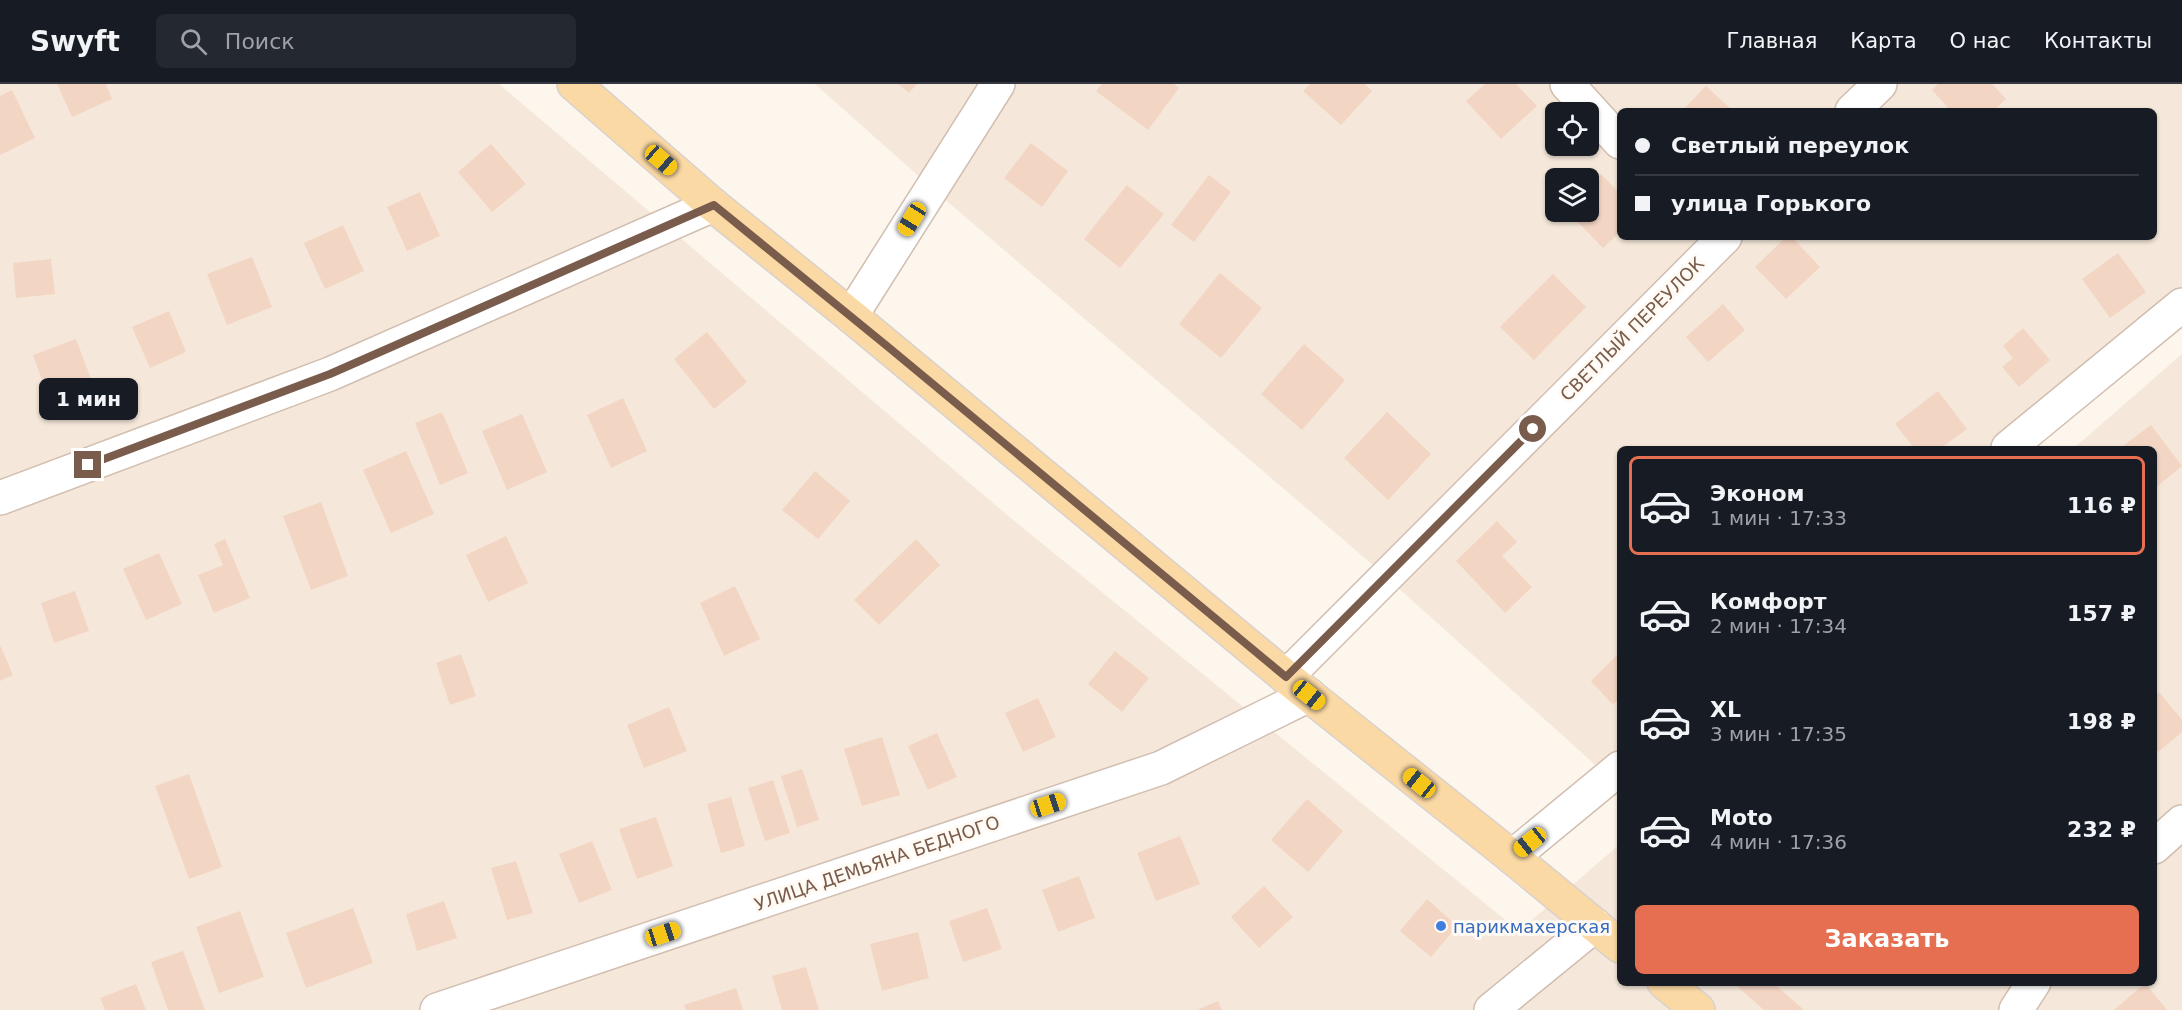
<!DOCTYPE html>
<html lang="ru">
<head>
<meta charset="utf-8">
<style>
  body { margin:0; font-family:"DejaVu Sans",sans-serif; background:#242831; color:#f1f3f6; height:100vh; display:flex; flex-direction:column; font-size:22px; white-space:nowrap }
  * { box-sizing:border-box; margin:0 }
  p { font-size:20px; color:#9ea1a6 }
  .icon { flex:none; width:33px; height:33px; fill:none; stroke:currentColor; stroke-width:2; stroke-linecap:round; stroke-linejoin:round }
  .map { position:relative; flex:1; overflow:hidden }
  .panel { position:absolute; left:1617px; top:362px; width:540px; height:540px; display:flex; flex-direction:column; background:#171b24; border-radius:9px; box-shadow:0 2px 4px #0004 }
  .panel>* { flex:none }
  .guide { position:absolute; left:1617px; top:24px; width:540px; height:132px; border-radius:9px; box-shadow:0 2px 4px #0004; display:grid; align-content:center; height:132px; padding:0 18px; background:#171b24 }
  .buttons { position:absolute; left:1545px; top:18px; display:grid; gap:12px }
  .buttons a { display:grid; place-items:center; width:54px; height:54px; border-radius:9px; background:#171b24; box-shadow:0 2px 4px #0004; font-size:30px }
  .end { position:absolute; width:27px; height:27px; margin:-14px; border:8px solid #7a5c4d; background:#fff; box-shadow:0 0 0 3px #fff }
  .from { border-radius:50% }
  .bubble { position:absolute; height:42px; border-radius:9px; background:#171b24; box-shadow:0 2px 4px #0004; font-size:20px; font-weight:700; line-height:42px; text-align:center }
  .car { position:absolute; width:18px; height:36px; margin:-18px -9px; border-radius:8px; box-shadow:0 0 4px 2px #0007; background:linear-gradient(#f5c518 24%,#345 0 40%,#f5c518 0 76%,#345 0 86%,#f5c518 0) }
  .guide b { display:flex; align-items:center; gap:21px; height:57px; font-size:22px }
  .guide b+b { border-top:2px solid #363941 }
  .guide i { width:15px; height:15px; background:#f1f3f6 }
  ul { padding:10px 0 0; list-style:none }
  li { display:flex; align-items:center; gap:18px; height:99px; margin:0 12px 9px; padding:0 6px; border:3px solid transparent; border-radius:9px }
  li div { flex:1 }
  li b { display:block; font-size:22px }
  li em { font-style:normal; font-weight:700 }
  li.current { border-color:#e76f51 }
  li>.icon { width:54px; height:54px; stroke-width:1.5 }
  .cta { display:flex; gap:12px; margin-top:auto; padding:12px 18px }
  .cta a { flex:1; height:69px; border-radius:9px; background:#e76f51; color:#fff; font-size:24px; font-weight:700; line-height:69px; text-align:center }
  header { display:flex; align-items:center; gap:36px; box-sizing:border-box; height:84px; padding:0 30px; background:#171b24; border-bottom:2px solid #363941 }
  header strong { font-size:28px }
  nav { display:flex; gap:33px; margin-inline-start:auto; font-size:21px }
  .search { width:420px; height:54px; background:#242831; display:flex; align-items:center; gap:15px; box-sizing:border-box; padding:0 21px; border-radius:9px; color:#9ea1a6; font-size:22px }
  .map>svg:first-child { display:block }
  .residential { fill:#f5e8da; fill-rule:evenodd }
  .building { fill:#f3d5c3 }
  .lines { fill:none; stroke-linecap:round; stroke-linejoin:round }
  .street-casing { stroke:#d1beb0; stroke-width:36 }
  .primary-casing { stroke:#dad1cd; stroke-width:36 }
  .street { stroke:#fff; stroke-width:33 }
  .primary { stroke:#fbd9a5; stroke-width:33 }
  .route { stroke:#7a5c4d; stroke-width:8 }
  .shop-dot { fill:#3f7fe0; stroke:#fffaf3; stroke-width:2 }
  .labels { text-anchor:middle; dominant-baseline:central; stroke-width:6; stroke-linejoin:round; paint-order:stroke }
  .street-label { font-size:18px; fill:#7a5c4d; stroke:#fffaf3 }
  .shop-label { font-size:18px; fill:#366cbe; stroke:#fffaf3; text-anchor:start }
</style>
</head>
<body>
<header>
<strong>Swyft</strong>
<div class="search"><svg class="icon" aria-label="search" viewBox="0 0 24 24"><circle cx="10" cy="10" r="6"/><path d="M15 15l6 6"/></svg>Поиск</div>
<nav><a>Главная</a><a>Карта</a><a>О нас</a><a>Контакты</a></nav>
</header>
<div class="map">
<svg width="2182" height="926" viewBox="0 0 2182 926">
  <rect width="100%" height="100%" fill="#fdf6ec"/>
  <g class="residential">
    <path d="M 0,0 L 499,0 L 1006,430 L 1519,847 L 1620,760 L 1620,898 L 2154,898 L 2154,364 L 2074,364 L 2182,270 L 2182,926 L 0,926 Z"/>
    <path d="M 815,0 L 2182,0 L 2182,214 L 1997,364 L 1620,364 L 1620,671 L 1601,686 L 1366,475 L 949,119 ZM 1620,27 L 2154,27 L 2154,153 L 1620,153 ZM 1556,28 L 1588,28 L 1588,62 L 1556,62 ZM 1556,94 L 1588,94 L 1588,128 L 1556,128 Z"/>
  </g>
  <g class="building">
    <path d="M 57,0 L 106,0 L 112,15 L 72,33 Z"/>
    <path d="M 898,0 L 917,0 L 909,9 Z"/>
    <path d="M 1102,0 L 1174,0 L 1179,4 L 1148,46 L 1096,7 Z"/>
    <path d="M 1310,0 L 1365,0 L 1372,7 L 1341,41 L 1303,7 Z"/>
    <path d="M 1485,0 L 1516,0 L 1537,22 L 1501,55 L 1466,17 Z"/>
    <path d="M 1938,0 L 1992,0 L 2006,15 L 1993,27 L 1951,27 L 1932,6 Z"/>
    <path d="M 1706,2 L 1733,27 L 1682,27 Z"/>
    <path d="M 12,6 L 35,54 L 0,71 L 0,12 Z"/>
    <path d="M 1031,59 L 1068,87 L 1042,123 L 1004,94 Z"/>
    <path d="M 491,60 L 526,100 L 492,128 L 458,88 Z"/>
    <path d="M 1601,90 L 1620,110 L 1620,148 L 1603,164 L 1568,128 L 1588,128 L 1588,102 Z"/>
    <path d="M 1209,91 L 1231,108 L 1194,158 L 1171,141 Z"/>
    <path d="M 1127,101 L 1164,130 L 1120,184 L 1084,155 Z"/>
    <path d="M 420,108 L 440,152 L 407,167 L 387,123 Z"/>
    <path d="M 343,141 L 364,187 L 325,205 L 304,159 Z"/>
    <path d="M 1786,153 L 1792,153 L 1820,183 L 1786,215 L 1755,183 Z"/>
    <path d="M 2118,169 L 2146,208 L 2110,234 L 2082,195 Z"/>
    <path d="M 252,173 L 272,223 L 227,241 L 207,190 Z"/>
    <path d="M 51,175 L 55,210 L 16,214 L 13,179 Z"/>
    <path d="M 1220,189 L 1262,224 L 1221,274 L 1179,240 Z"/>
    <path d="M 1553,190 L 1586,223 L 1534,276 L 1500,243 Z"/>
    <path d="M 1723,220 L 1745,246 L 1708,278 L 1686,253 Z"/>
    <path d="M 169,227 L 186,268 L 150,284 L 132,243 Z"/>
    <path d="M 2023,244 L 2050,276 L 2019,303 L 2002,283 L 2013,274 L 2003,262 Z"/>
    <path d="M 707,248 L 747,298 L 714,325 L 674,275 Z"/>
    <path d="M 76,255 L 95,306 L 52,323 L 33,271 Z"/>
    <path d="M 1304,260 L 1345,296 L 1302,346 L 1261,310 Z"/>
    <path d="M 1938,307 L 1967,345 L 1941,364 L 1914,364 L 1895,340 Z"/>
    <path d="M 623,314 L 647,367 L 611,384 L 587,331 Z"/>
    <path d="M 442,328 L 468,389 L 440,401 L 415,339 Z"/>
    <path d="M 1387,328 L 1431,370 L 1388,416 L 1344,374 Z"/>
    <path d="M 522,330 L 547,388 L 507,406 L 482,347 Z"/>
    <path d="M 2151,341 L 2182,382 L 2154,405 L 2154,364 L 2120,364 Z"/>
    <path d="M 406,367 L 434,430 L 391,449 L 363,386 Z"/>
    <path d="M 815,387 L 850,417 L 818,455 L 782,426 Z"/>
    <path d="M 321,418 L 348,492 L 311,506 L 283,432 Z"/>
    <path d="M 1497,437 L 1517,458 L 1502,472 L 1532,503 L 1505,529 L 1456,477 Z"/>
    <path d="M 506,452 L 528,499 L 488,518 L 466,471 Z"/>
    <path d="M 225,455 L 250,514 L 214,529 L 198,491 L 223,481 L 214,460 Z"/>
    <path d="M 916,455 L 940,481 L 879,541 L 854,516 Z"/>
    <path d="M 159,469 L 182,520 L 146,536 L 123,485 Z"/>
    <path d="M 735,502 L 760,555 L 724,572 L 700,519 Z"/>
    <path d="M 75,507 L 89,547 L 54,559 L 41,519 Z"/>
    <path d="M 0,561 L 13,591 L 0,597 Z"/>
    <path d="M 1115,567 L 1149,594 L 1122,628 L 1088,600 Z"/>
    <path d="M 1620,568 L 1620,614 L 1613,621 L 1591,597 Z"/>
    <path d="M 461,570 L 476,612 L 450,621 L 436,579 Z"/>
    <path d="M 2159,608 L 2182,636 L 2182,648 L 2158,668 L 2154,663 L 2154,613 Z"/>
    <path d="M 1038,614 L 1056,653 L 1023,668 L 1005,629 Z"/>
    <path d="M 669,623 L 687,667 L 644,684 L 627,641 Z"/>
    <path d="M 937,649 L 957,693 L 928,706 L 908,662 Z"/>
    <path d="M 882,653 L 900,711 L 862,722 L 844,665 Z"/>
    <path d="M 802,685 L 819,736 L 797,743 L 781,692 Z"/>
    <path d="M 189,690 L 222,783 L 189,795 L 155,702 Z"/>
    <path d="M 773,696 L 790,749 L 765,757 L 748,704 Z"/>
    <path d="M 731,713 L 745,762 L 721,769 L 707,720 Z"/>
    <path d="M 1307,715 L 1343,747 L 1308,788 L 1271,756 Z"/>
    <path d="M 656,733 L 673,782 L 637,795 L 619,745 Z"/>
    <path d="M 1180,752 L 1200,800 L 1156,817 L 1137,769 Z"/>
    <path d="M 592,757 L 612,806 L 579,819 L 559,770 Z"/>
    <path d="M 516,777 L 533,829 L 507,836 L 491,784 Z"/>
    <path d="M 1079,792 L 1095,834 L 1058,848 L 1042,806 Z"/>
    <path d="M 1264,802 L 1293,833 L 1259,864 L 1231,833 Z"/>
    <path d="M 1427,815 L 1457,842 L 1431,873 L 1400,847 Z"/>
    <path d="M 444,817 L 457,854 L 417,867 L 406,830 Z"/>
    <path d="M 353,824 L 373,879 L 306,904 L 286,849 Z"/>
    <path d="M 987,824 L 1002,865 L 963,878 L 949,837 Z"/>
    <path d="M 240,827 L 264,893 L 219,909 L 196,843 Z"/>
    <path d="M 918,848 L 929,894 L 882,907 L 870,860 Z"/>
    <path d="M 183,867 L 205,926 L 168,926 L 151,878 Z"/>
    <path d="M 806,883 L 819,926 L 782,926 L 772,892 Z"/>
    <path d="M 1732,898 L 1772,898 L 1804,926 L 1764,926 Z"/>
    <path d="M 2145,899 L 2167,926 L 2114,926 Z"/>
    <path d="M 136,900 L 146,926 L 105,926 L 100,914 Z"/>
    <path d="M 736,904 L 743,926 L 686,926 L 684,921 Z"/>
    <path d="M 1218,917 L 1222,926 L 1197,926 Z"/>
  </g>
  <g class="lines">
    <defs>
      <g id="street">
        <path d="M 1567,0 L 1620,58"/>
        <path d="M 1852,27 L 1880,0"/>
        <path d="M 851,232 L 998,0"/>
        <path d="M 2008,364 L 2182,221"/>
        <path d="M 0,414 L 330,290 L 713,121"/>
        <path d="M 1286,593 L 1725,153"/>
        <path d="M 2154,763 L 2182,738"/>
        <path d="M 1512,773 L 1620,684"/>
        <path d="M 437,926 L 1161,684 L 1309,611"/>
        <path d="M 1491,926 L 1595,841"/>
        <path d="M 2016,926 L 2034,898"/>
      </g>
      <g id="primary">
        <path d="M 574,0 L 713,121 L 851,232 L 1286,593 L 1512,773 L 1620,862"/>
        <path d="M 1664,898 L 1698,926"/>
      </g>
    </defs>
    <use href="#street" class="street-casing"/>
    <use href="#primary" class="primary-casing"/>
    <use href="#street" class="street"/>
    <use href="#primary" class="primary"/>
  </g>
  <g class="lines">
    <path class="route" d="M 88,381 L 330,290 L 714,121 L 887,262 L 1286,593 L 1533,345"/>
  </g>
  <circle class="shop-dot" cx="1441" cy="842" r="6"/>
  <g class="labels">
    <g class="street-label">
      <text transform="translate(1632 245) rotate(-45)">СВЕТЛЫЙ ПЕРЕУЛОК</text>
      <text transform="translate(877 779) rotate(-19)">УЛИЦА ДЕМЬЯНА БЕДНОГО</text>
    </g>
    <g class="shop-label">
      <text x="1453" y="842">парикмахерская</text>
    </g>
  </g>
</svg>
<div class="buttons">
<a><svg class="icon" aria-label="locate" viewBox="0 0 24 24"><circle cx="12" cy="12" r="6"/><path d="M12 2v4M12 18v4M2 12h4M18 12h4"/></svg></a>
<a><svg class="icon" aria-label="layers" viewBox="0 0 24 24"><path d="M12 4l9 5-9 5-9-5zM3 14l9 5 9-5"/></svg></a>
</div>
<i class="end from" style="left:1533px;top:345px"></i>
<i class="end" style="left:88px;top:381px"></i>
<div class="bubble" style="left:39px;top:294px;width:99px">1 мин</div>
<i class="car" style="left:661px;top:76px;rotate:131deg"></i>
<i class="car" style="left:912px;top:135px;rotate:212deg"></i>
<i class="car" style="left:1309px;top:611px;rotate:129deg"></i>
<i class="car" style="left:1419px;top:699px;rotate:309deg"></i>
<i class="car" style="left:1048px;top:721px;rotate:72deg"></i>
<i class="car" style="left:1530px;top:758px;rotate:231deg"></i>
<i class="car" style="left:663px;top:850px;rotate:72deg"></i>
<div class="guide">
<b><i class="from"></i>Светлый переулок</b>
<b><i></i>улица Горького</b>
</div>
<section class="panel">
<ul>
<li class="current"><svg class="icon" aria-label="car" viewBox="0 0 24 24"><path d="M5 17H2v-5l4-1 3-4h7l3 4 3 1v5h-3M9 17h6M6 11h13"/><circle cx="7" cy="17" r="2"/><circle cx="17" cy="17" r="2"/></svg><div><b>Эконом</b><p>1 мин · 17:33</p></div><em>116 ₽</em></li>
<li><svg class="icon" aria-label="car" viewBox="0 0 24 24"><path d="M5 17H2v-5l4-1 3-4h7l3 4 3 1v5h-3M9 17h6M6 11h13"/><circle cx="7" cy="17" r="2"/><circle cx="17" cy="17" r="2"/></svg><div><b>Комфорт</b><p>2 мин · 17:34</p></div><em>157 ₽</em></li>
<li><svg class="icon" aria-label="car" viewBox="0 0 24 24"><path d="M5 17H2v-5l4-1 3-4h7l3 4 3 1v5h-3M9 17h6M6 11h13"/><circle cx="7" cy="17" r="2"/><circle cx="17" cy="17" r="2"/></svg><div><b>XL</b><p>3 мин · 17:35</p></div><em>198 ₽</em></li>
<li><svg class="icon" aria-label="car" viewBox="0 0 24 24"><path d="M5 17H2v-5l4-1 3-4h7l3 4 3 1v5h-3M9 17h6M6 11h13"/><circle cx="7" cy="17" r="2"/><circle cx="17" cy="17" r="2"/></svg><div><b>Moto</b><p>4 мин · 17:36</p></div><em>232 ₽</em></li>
</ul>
<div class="cta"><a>Заказать</a></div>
</section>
</div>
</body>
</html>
